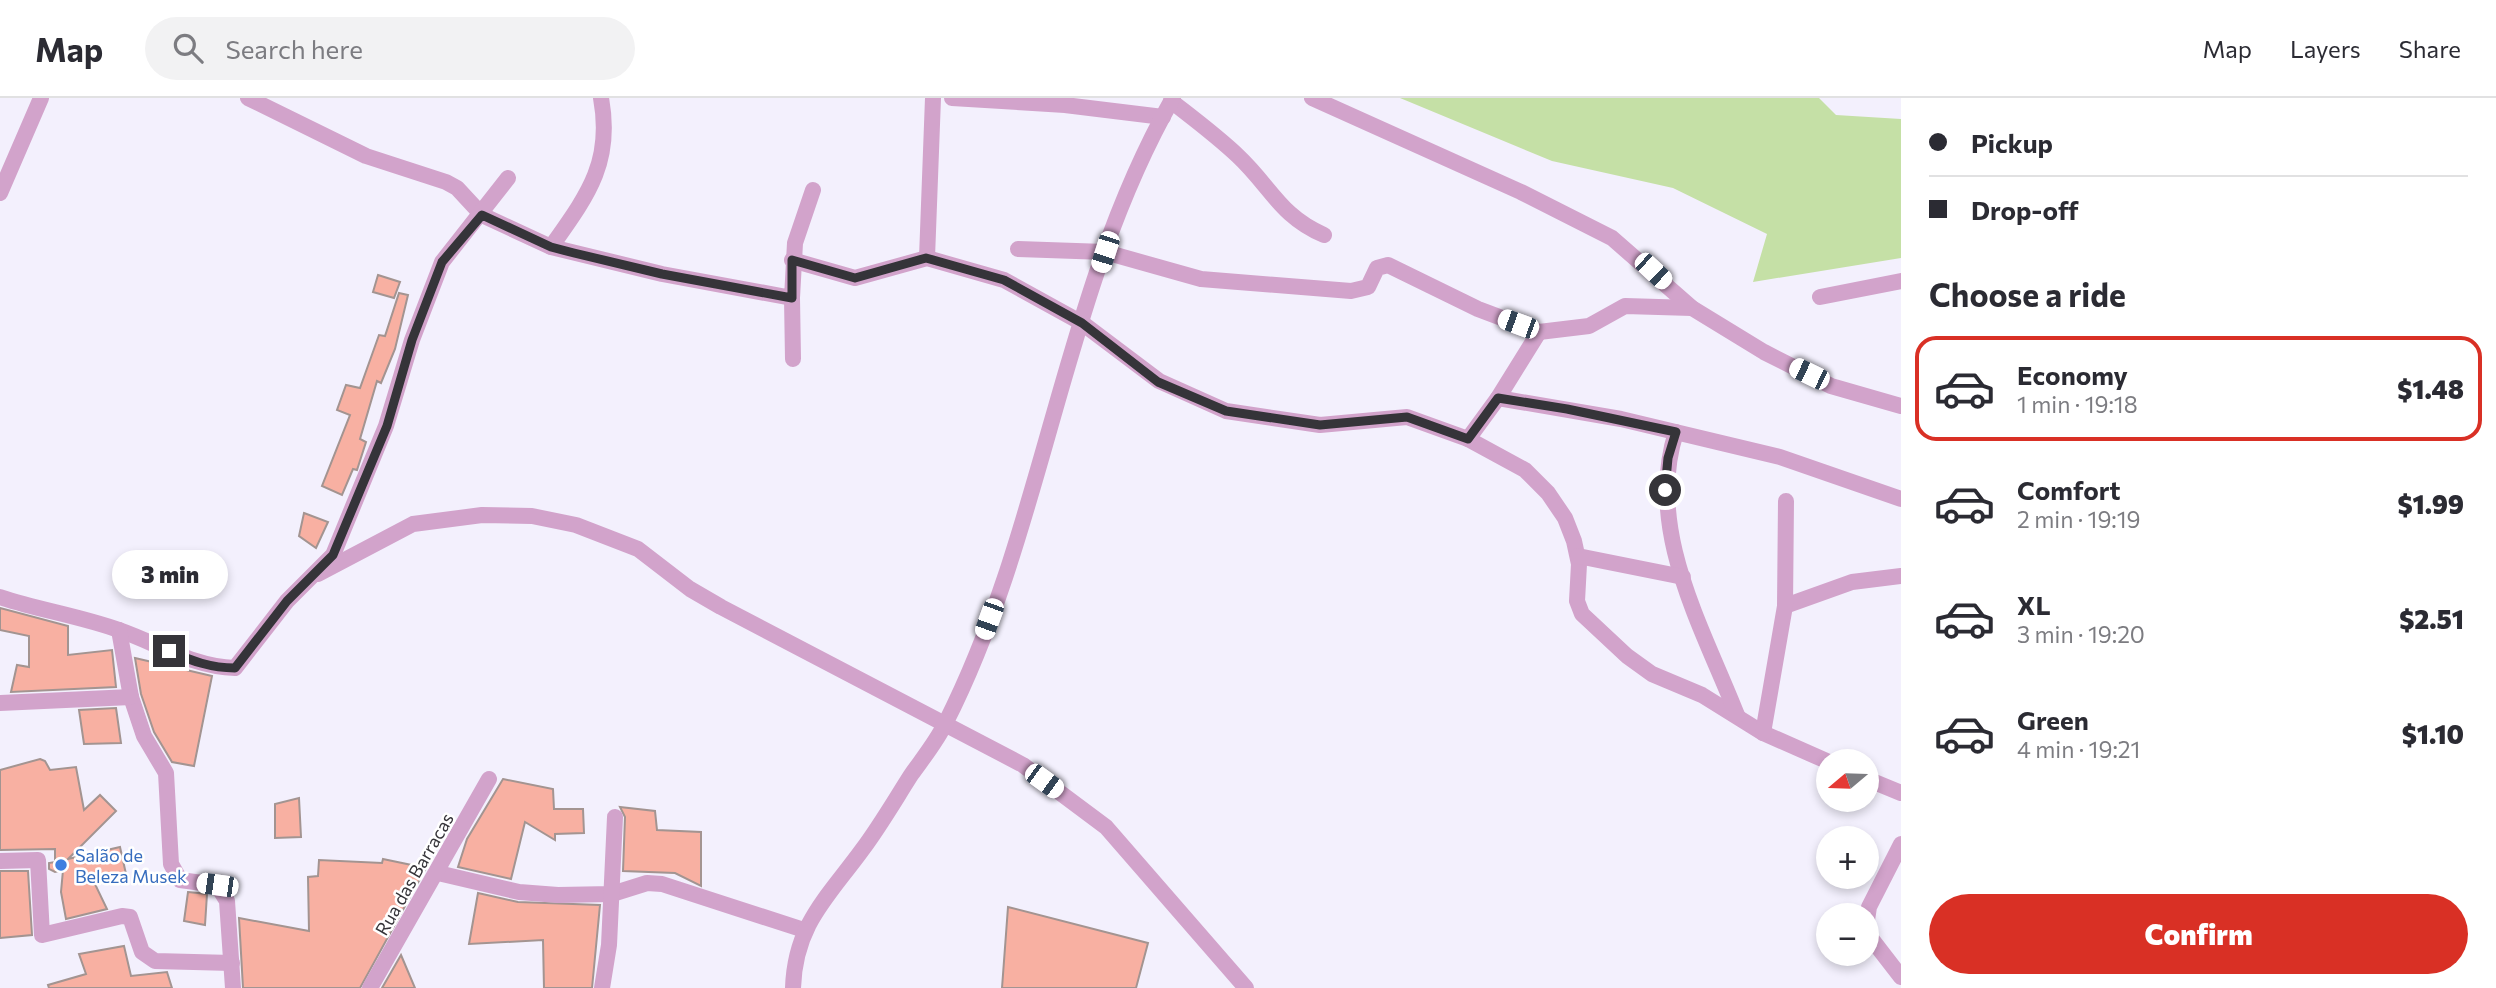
<!DOCTYPE html>
<html lang="en">
<head>
<meta charset="utf-8">
<style>
  body { margin:0; font-family:Commissioner,sans-serif; background:#f2f2f3; color:#2b2b33; height:100vh; display:flex; flex-direction:column; font-size:26px; white-space:nowrap }
  * { box-sizing:border-box; margin:0 }
  p { font-size:23px; color:#7c7c81 }
  .icon { flex:none; width:38px; height:38px; fill:none; stroke:currentColor; stroke-width:2; stroke-linecap:round; stroke-linejoin:round }
  .map { position:relative; flex:1; overflow:hidden }
  .drawer { display:flex; flex-direction:column; background:#fff; width:595px }
  .drawer>* { flex:none }
  .hud { display:grid; align-content:center; height:154px; padding:0 28px; background:#fff }
  .needle { width:46px; rotate:251deg }
  .fabs { position:absolute; left:1816px; top:651px; display:grid; gap:14px }
  .fabs a { display:grid; place-items:center; width:63px; height:63px; border-radius:50%; background:#fff; box-shadow:0 4px 10px #0003; font-size:35px }
  .end { position:absolute; width:32px; height:32px; margin:-16px; border:9px solid #353439; background:#fff; box-shadow:0 0 0 4px #fff }
  .from { border-radius:50% }
  .bubble { position:absolute; height:49px; border-radius:24px; background:#fff; box-shadow:0 4px 10px #0003; font-size:23px; font-weight:800; line-height:49px; text-align:center }
  .car { position:absolute; width:21px; height:42px; margin:-21px -10px; border-radius:9px; box-shadow:0 0 5px 2px #0007; background:linear-gradient(#fff 24%,#345 0 40%,#fff 0 76%,#345 0 86%,#fff 0) }
  .hud b { display:flex; align-items:center; gap:24px; height:66px; font-size:26px }
  .hud b+b { border-top:2px solid #e1e1e2 }
  .hud i { width:18px; height:18px; background:#2b2b33 }
  ul { padding:0; list-style:none }
  li { display:flex; align-items:center; gap:21px; height:105px; margin:0 14px 10px; padding:0 14px; border:4px solid transparent; border-radius:21px }
  li div { flex:1 }
  li b { display:block; font-size:26px }
  li em { font-style:normal; font-weight:800 }
  li.active { border-color:#d93025 }
  li>.icon { width:63px; height:63px; stroke-width:1.5 }
  h2 { padding:0 28px; font-size:32px; line-height:84px }
  .primary-button { display:flex; gap:14px; margin-top:auto; padding:14px 28px }
  .primary-button a { flex:1; height:80px; border-radius:42px; background:#d93025; color:#fff; font-size:28px; font-weight:800; line-height:80px; text-align:center }
  header { display:flex; align-items:center; gap:42px; box-sizing:border-box; height:98px; padding:0 35px; background:#fff; border-bottom:2px solid #e1e1e2 }
  header strong { font-size:33px }
  nav { display:flex; gap:38px; margin-inline-start:auto; font-size:24px }
  .search { width:490px; height:63px; background:#f2f2f3; display:flex; align-items:center; gap:18px; box-sizing:border-box; padding:0 24px; border-radius:38px; color:#7c7c81; font-size:26px }
  main { display:flex; flex:1; min-height:0 }
  .map>svg:first-child { display:block }
  .green { fill:#c5e0a6 }
  .building { fill:#f8b0a2; stroke:#a39491; stroke-width:2 }
  .lines { fill:none; stroke-linecap:round; stroke-linejoin:round }
  .minor { stroke:#d2a3cb; stroke-width:16 }
  .route { stroke:#353439; stroke-width:9 }
  .shop-dot { fill:#3f7fe0; stroke:#fff; stroke-width:2.5 }
  .labels { text-anchor:middle; dominant-baseline:central; stroke-width:5; stroke-linejoin:round; paint-order:stroke }
  .shop-label { font-size:18px; fill:#366cbe; stroke:#fff; text-anchor:start }
  .street-label { font-size:18px; fill:#353439; stroke:#fff }
</style>
</head>
<body>
<header>
<strong>Map</strong>
<div class="search"><svg class="icon" aria-label="search" viewBox="0 0 24 24"><circle cx="10" cy="10" r="6"/><path d="M15 15l6 6"/></svg>Search here</div>
<nav><a>Map</a><a>Layers</a><a>Share</a></nav>
</header>
<main>
<div class="map">
<svg width="1901" height="890" viewBox="0 0 1901 890">
  <rect width="100%" height="100%" fill="#f3f0fd"/>
  <path class="green" d="M 1400,0 L 1819,0 L 1836,17 L 1901,21 L 1901,160 L 1753,184 L 1767,136 L 1673,90 L 1552,63 Z"/>
  <g class="building">
    <path d="M 378,177 L 400,184 L 394,200 L 373,194 Z"/>
    <path d="M 399,195 L 408,197 L 395,251 L 381,285 L 377,283 L 360,341 L 366,344 L 357,372 L 353,371 L 342,397 L 322,388 L 350,317 L 337,312 L 346,287 L 360,290 L 379,237 L 385,238 Z"/>
    <path d="M 304,415 L 328,424 L 316,450 L 299,438 Z"/>
    <path d="M 0,510 L 68,528 L 68,557 L 112,552 L 116,589 L 11,594 L 17,567 L 29,569 L 29,538 L 0,532 Z"/>
    <path d="M 135,560 L 212,578 L 194,668 L 172,664 L 154,634 L 141,596 Z"/>
    <path d="M 116,610 L 121,645 L 84,646 L 79,612 Z"/>
    <path d="M 40,661 L 45,663 L 50,672 L 76,669 L 84,712 L 100,697 L 116,713 L 68,761 L 120,749 L 126,776 L 93,782 L 107,811 L 66,821 L 61,794 L 63,772 L 55,774 L 49,771 L 49,765 L 55,764 L 55,751 L 0,752 L 0,672 Z"/>
    <path d="M 503,681 L 553,691 L 554,711 L 583,711 L 584,735 L 555,736 L 555,742 L 525,724 L 511,781 L 458,769 L 467,741 Z"/>
    <path d="M 299,700 L 301,739 L 275,740 L 275,706 Z"/>
    <path d="M 620,709 L 655,713 L 657,732 L 701,734 L 701,788 L 675,775 L 623,773 L 625,719 Z"/>
    <path d="M 383,761 L 426,770 L 360,890 L 243,890 L 239,820 L 309,833 L 308,779 L 318,778 L 319,762 L 382,765 Z"/>
    <path d="M 0,773 L 28,773 L 32,837 L 0,840 Z"/>
    <path d="M 188,794 L 207,796 L 205,827 L 184,823 Z"/>
    <path d="M 478,795 L 518,804 L 600,807 L 592,890 L 544,890 L 543,842 L 469,846 Z"/>
    <path d="M 1008,809 L 1148,845 L 1136,890 L 1002,890 Z"/>
    <path d="M 124,848 L 131,878 L 167,874 L 172,890 L 49,890 L 48,887 L 86,876 L 79,856 Z"/>
    <path d="M 401,857 L 415,890 L 382,890 Z"/>
  </g>
  <g class="lines">
    <g class="minor">
      <path d="M 248,0 L 366,58 L 446,84 L 457,90 L 482,117 L 551,149 L 662,176 L 792,200 L 795,145 L 813,92"/>
      <path d="M 952,0 L 1065,7 L 1163,19"/>
      <path d="M 1312,0 L 1521,94 L 1612,140 L 1692,210 L 1764,254 L 1831,288 L 1901,308"/>
      <path d="M 1171,3 C 1194,21 1217,38 1238,58 C 1271,89 1280,118 1324,137"/>
      <path d="M 0,95 L 41,0"/>
      <path d="M 551,149 C 587,98 613,65 601,0"/>
      <path d="M 1018,151 L 1105,154 L 1201,181 L 1351,193 L 1368,189 L 1377,170 L 1388,167 L 1478,211 L 1539,234 L 1589,228 L 1625,208 L 1692,210"/>
      <path d="M 927,160 L 933,0"/>
      <path d="M 792,162 L 855,180 L 927,160 L 1004,182 L 1082,225 L 1159,283 L 1226,313 L 1320,327 L 1407,319 L 1468,341 L 1525,372 L 1548,395 L 1565,420 L 1574,443 L 1579,466 L 1577,503 L 1582,516 L 1627,558 L 1652,576 L 1702,597 L 1763,635 L 1829,664"/>
      <path d="M 1820,199 L 1901,183"/>
      <path d="M 792,200 L 793,261"/>
      <path d="M 1498,300 L 1621,321 L 1780,359 L 1901,401"/>
      <path d="M 1676,334 C 1645,431 1702,528 1737,617"/>
      <path d="M 1468,341 L 1498,300 L 1539,234"/>
      <path d="M 1578,458 L 1683,479"/>
      <path d="M 318,476 L 413,426 L 482,417 L 532,418 L 576,427 L 638,451 L 690,491 L 721,509 L 1023,667 L 1106,729 L 1246,890"/>
      <path d="M 0,499 C 39,512 80,518 119,532 C 159,546 193,569 235,570 L 287,503 L 333,457 L 386,328 L 412,242 L 442,164 L 508,80"/>
      <path d="M 1785,508 L 1852,484 L 1901,478"/>
      <path d="M 119,532 L 131,599 L 144,638 L 166,675 L 171,766 L 180,782 L 217,787 L 227,803 L 233,890"/>
      <path d="M 0,605 L 131,599"/>
      <path d="M 1763,635 L 1785,508 L 1786,403"/>
      <path d="M 1867,681 L 1901,695"/>
      <path d="M 0,763 L 38,762 L 42,837 L 122,818 L 130,819 L 142,854 L 155,863 L 232,865"/>
      <path d="M 438,775 L 519,794 L 558,797 L 612,796 L 647,785 L 662,786 L 804,832"/>
      <path d="M 1867,822 L 1869,809 L 1901,746"/>
      <path d="M 1867,828 L 1870,839 L 1901,879"/>
      <path d="M 370,890 L 489,681"/>
      <path d="M 602,890 L 609,847 L 615,719"/>
      <path d="M 793,890 C 795,827 827,800 862,752 C 880,728 895,702 911,677 C 923,660 937,643 946,624 C 1046,426 1062,194 1173,0"/>
    </g>
  </g>
  <g class="lines">
    <path class="route" d="M 169,553 C 192,563 211,570 235,570 L 287,503 L 333,457 L 387,328 L 412,242 L 442,164 L 482,117 L 551,149 L 574,155 L 662,176 L 792,200 L 792,162 L 855,180 L 926,160 L 1004,182 L 1082,225 L 1158,284 L 1226,313 L 1320,327 L 1407,319 L 1468,341 L 1498,300 L 1567,311 L 1676,334 L 1668,360 L 1665,392"/>
  </g>
  <circle class="shop-dot" cx="61" cy="767" r="7"/>
  <g class="labels">
    <g class="shop-label">
      <text x="75" y="757">Salão de<tspan x="75" dy="21">Beleza Musek</tspan></text>
    </g>
    <g class="street-label">
      <text transform="translate(414 776) rotate(-60)">Rua das Barracas</text>
    </g>
  </g>
</svg>
<div class="fabs">
<a><svg class="needle" viewBox="-14 -14 28 28"><path d="M0-13l5 13h-10z" fill="#e53935"/><path d="M0 13l5-13h-10z" fill="#7c7c81"/></svg></a>
<a>+</a>
<a>−</a>
</div>
<i class="end from" style="left:1665px;top:392px"></i>
<i class="end" style="left:169px;top:553px"></i>
<div class="bubble" style="left:112px;top:452px;width:116px">3 min</div>
<i class="car" style="left:1105px;top:154px;rotate:198deg"></i>
<i class="car" style="left:1653px;top:173px;rotate:133deg"></i>
<i class="car" style="left:1518px;top:226px;rotate:290deg"></i>
<i class="car" style="left:1809px;top:276px;rotate:296deg"></i>
<i class="car" style="left:989px;top:521px;rotate:200deg"></i>
<i class="car" style="left:1044px;top:683px;rotate:126deg"></i>
<i class="car" style="left:217px;top:787px;rotate:278deg"></i>
</div>
<section class="drawer">
<div class="hud">
<b><i class="from"></i>Pickup</b>
<b><i></i>Drop-off</b>
</div>
<h2>Choose a ride</h2>
<ul>
<li class="active"><svg class="icon" aria-label="car" viewBox="0 0 24 24"><path d="M5 17H2v-5l4-1 3-4h7l3 4 3 1v5h-3M9 17h6M6 11h13"/><circle cx="7" cy="17" r="2"/><circle cx="17" cy="17" r="2"/></svg><div><b>Economy</b><p>1 min · 19:18</p></div><em>$1.48</em></li>
<li><svg class="icon" aria-label="car" viewBox="0 0 24 24"><path d="M5 17H2v-5l4-1 3-4h7l3 4 3 1v5h-3M9 17h6M6 11h13"/><circle cx="7" cy="17" r="2"/><circle cx="17" cy="17" r="2"/></svg><div><b>Comfort</b><p>2 min · 19:19</p></div><em>$1.99</em></li>
<li><svg class="icon" aria-label="car" viewBox="0 0 24 24"><path d="M5 17H2v-5l4-1 3-4h7l3 4 3 1v5h-3M9 17h6M6 11h13"/><circle cx="7" cy="17" r="2"/><circle cx="17" cy="17" r="2"/></svg><div><b>XL</b><p>3 min · 19:20</p></div><em>$2.51</em></li>
<li><svg class="icon" aria-label="car" viewBox="0 0 24 24"><path d="M5 17H2v-5l4-1 3-4h7l3 4 3 1v5h-3M9 17h6M6 11h13"/><circle cx="7" cy="17" r="2"/><circle cx="17" cy="17" r="2"/></svg><div><b>Green</b><p>4 min · 19:21</p></div><em>$1.10</em></li>
</ul>
<div class="primary-button"><a>Confirm</a></div>
</section>
</main>
</body>
</html>
